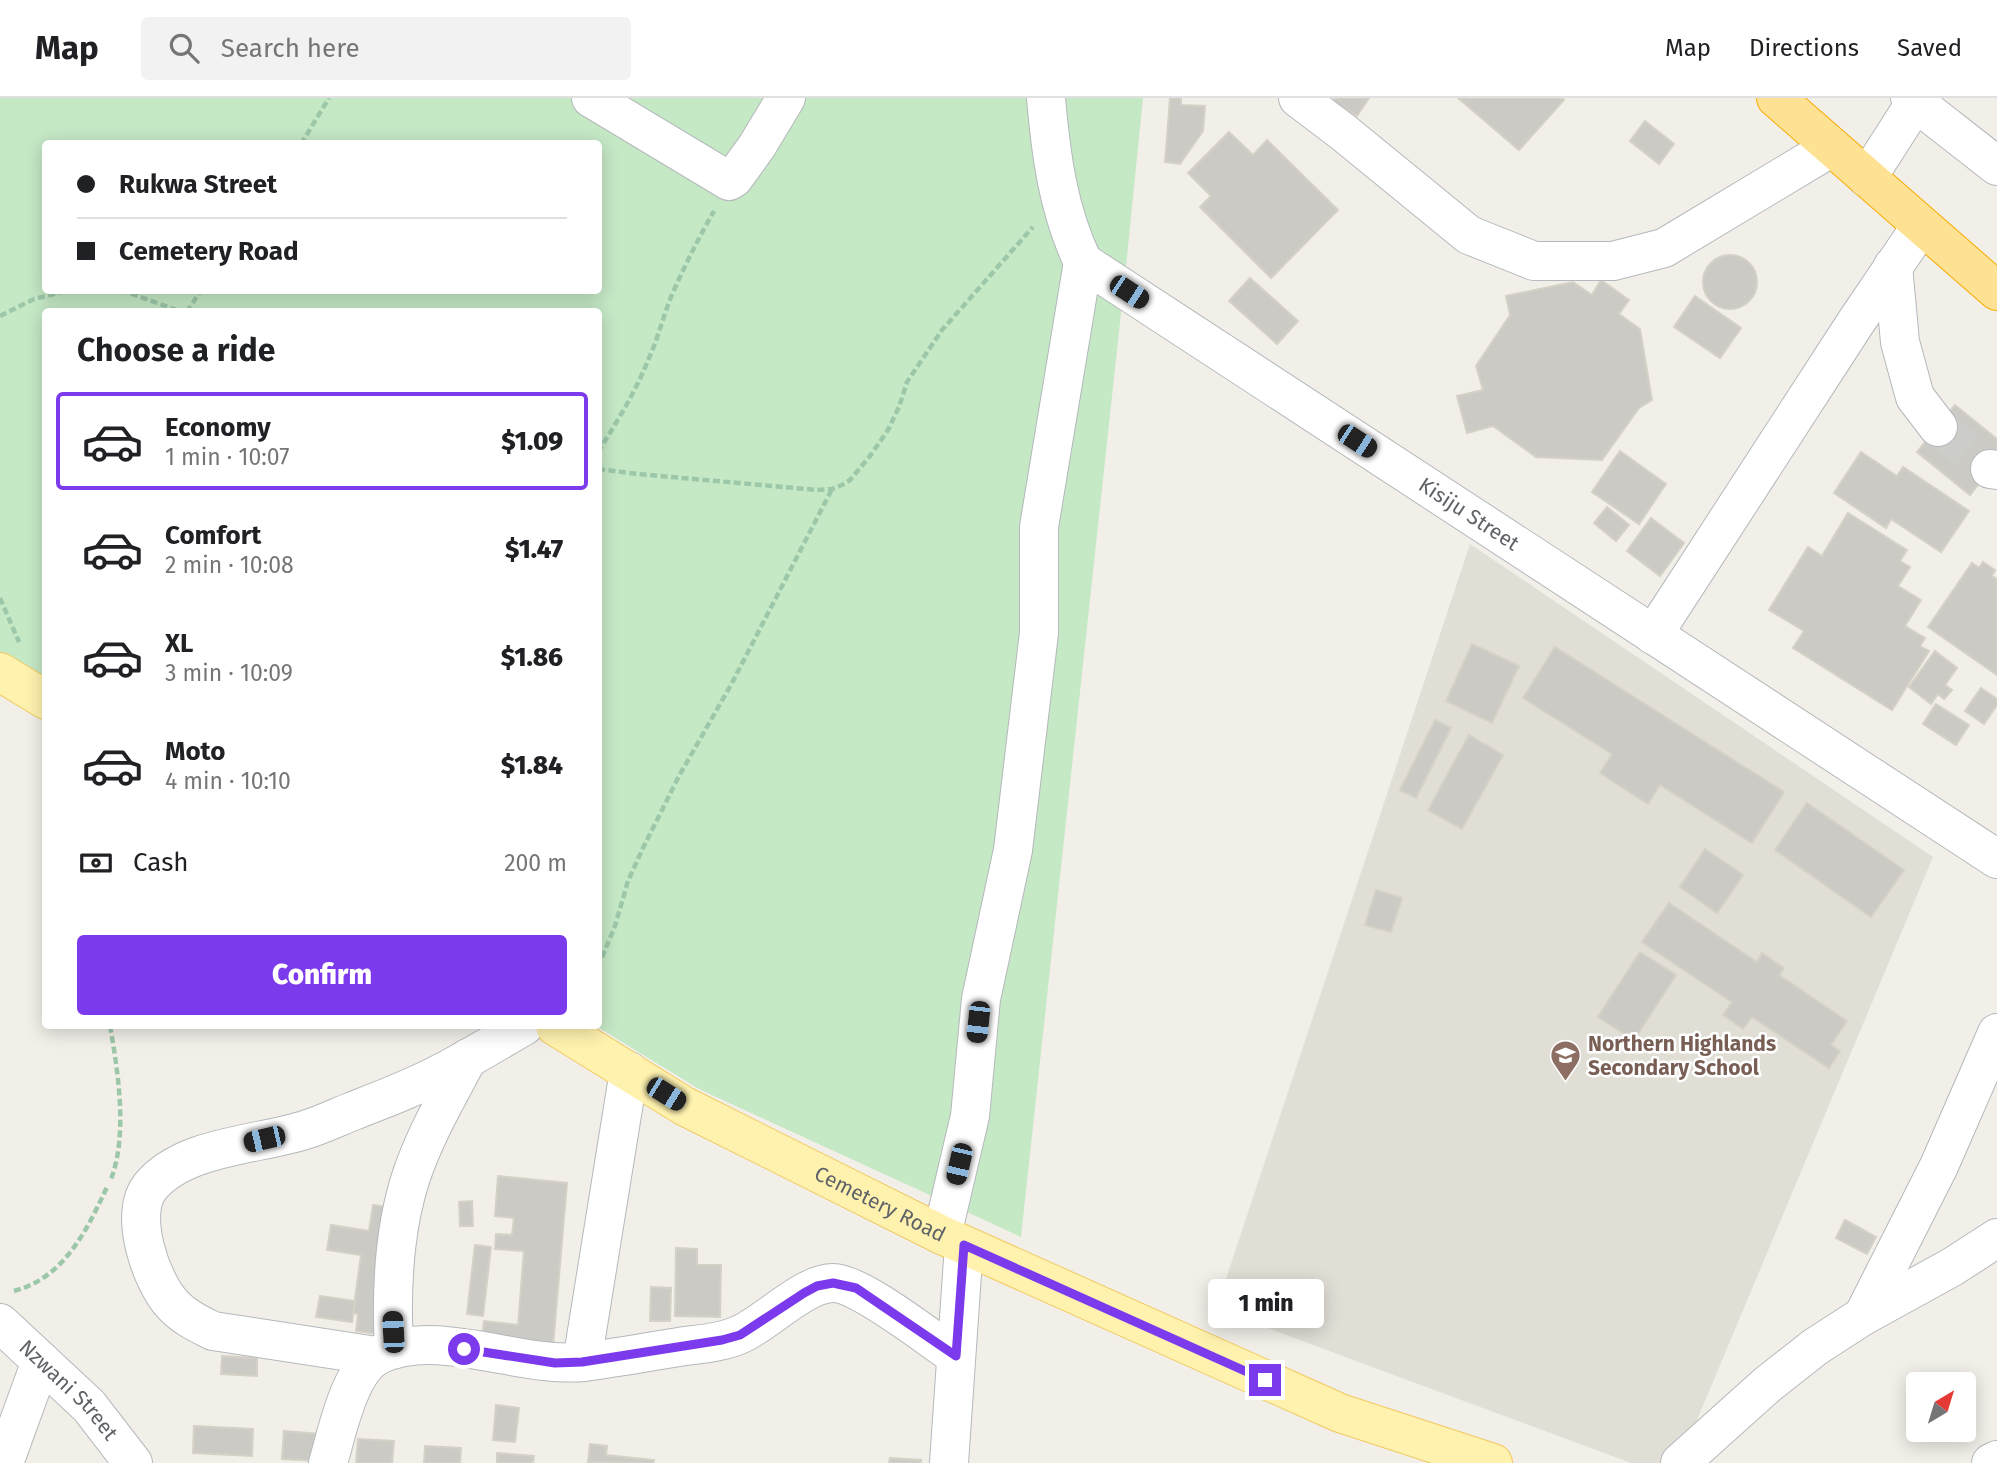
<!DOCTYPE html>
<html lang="en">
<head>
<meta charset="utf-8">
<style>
  body { margin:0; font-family:"Fira Sans",sans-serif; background:#f2f2f2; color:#202124; height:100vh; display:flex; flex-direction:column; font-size:26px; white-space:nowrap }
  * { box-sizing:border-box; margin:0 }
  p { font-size:23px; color:#757577 }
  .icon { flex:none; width:38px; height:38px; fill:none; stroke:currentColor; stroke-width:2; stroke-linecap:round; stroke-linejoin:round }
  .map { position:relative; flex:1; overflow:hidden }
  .sheet { position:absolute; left:42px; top:210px; width:560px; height:721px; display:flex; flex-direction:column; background:#fff; border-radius:7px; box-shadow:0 4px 18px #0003 }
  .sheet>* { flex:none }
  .top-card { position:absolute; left:42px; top:42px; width:560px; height:154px; border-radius:7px; box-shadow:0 4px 18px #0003; display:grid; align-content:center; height:154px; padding:0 35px; background:#fff }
  .needle { width:46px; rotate:38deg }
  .controls { position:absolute; left:1906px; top:1274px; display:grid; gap:14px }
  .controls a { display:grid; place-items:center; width:70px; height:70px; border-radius:7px; background:#fff; box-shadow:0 4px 18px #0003; font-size:35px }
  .end { position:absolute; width:32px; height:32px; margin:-16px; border:9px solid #7c3aed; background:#fff; box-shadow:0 0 0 4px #fff }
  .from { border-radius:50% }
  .bubble { position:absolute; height:49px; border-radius:7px; background:#fff; box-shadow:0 4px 18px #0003; font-size:23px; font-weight:800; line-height:49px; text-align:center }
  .car { position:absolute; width:21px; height:42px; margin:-21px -10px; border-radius:9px; box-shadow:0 0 5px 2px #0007; background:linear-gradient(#222 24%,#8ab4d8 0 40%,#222 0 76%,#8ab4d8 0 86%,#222 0) }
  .top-card b { display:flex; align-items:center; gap:24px; height:66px; font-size:26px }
  .top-card b+b { border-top:2px solid #e0e0e0 }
  .top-card i { width:18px; height:18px; background:#202124 }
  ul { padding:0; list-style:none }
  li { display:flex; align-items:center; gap:21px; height:98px; margin:0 14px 10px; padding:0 21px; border:4px solid transparent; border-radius:7px }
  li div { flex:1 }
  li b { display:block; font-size:26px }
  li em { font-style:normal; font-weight:800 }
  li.on { border-color:#7c3aed }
  li>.icon { width:63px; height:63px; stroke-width:1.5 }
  h2 { padding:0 35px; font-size:32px; line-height:84px }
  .pay { display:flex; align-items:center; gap:18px; height:77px; padding:0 35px; font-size:26px }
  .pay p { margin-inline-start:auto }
  .primary-button { display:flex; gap:14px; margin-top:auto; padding:14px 35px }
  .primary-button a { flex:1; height:80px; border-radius:7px; background:#7c3aed; color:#fff; font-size:28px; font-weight:800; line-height:80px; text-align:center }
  header { display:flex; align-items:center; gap:42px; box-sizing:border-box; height:98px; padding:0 35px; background:#fff; border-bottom:2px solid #e0e0e0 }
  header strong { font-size:33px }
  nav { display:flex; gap:38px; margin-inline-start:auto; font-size:24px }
  .search { width:490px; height:63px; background:#f2f2f2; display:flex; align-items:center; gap:18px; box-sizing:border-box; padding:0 24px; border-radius:7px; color:#757577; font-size:26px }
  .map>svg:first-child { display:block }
  .education { fill:#e1ded6 }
  .green { fill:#c5e8c5; fill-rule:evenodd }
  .building { fill:#cccac5; stroke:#d6d1c6; stroke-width:2 }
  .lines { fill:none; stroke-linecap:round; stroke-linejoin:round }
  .minor-tunnel { stroke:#ccccc8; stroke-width:38; stroke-dasharray:38 19; stroke-linecap:butt }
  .minor-casing { stroke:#b5b8bc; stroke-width:40 }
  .major-casing { stroke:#f2c960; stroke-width:40 }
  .highway-casing { stroke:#f9ab00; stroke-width:40 }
  .path { stroke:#9cc7a9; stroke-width:4.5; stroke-dasharray:7 3.5; stroke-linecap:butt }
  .minor { stroke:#fff; stroke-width:38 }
  .major { stroke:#fff2af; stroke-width:38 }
  .highway { stroke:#fde293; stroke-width:38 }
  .route { stroke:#7c3aed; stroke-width:9 }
  .labels { text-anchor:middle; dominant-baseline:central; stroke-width:5; stroke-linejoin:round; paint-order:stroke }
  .street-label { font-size:21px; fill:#5f6368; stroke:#fff }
  .education-label { font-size:21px; font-weight:bold; fill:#785e54; stroke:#fff; text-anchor:start }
</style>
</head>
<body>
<header>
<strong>Map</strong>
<div class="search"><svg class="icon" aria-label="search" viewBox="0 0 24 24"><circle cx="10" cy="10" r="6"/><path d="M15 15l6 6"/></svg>Search here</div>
<nav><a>Map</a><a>Directions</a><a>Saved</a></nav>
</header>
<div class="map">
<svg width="1997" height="1365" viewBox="0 0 1997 1365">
  <rect width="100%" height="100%" fill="#f1efe8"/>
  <path class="education" d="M 1470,446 L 1933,759 L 1679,1365 L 1631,1365 L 1216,1211 Z"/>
  <path class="green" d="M 0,0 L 1143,0 L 1126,169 L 1021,1139 L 699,991 L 596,928 L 598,928 L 598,214 L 46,214 L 45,585 L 0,556 ZM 46,46 L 598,46 L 598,192 L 46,192 Z"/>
  <g class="building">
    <path d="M 1170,0 L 1181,0 L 1181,7 L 1205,8 L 1203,33 L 1180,66 L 1165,64 Z"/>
    <path d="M 1335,0 L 1369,0 L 1357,18 L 1333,3 Z"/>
    <path d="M 1458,0 L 1561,0 L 1564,2 L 1519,52 Z"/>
    <path d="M 1645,23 L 1674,46 L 1659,66 L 1630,43 Z"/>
    <path d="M 1229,34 L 1253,57 L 1267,42 L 1338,112 L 1271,180 L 1200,109 L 1211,98 L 1188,75 Z"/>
    <circle cx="1730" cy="184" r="27"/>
    <path d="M 1250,180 L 1298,223 L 1277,246 L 1229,203 Z"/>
    <path d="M 1601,182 L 1629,202 L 1619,216 L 1640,231 L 1652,302 L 1639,310 L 1602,362 L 1536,359 L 1493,328 L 1467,335 L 1457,298 L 1483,292 L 1476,268 L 1510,217 L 1506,198 L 1573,184 L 1592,197 Z"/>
    <path d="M 1695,198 L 1741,230 L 1720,260 L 1674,229 Z"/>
    <path d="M 1955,307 L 1997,341 L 1997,363 L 1970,397 L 1917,354 Z"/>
    <path d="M 1620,353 L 1666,386 L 1639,426 L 1592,394 Z"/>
    <path d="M 1861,354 L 1897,378 L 1903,369 L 1969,413 L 1941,454 L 1891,421 L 1886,430 L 1834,395 Z"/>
    <path d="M 1607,409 L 1629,427 L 1616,443 L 1594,425 Z"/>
    <path d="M 1848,415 L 1907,452 L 1900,463 L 1910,469 L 1898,488 L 1921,502 L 1905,528 L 1925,540 L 1920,548 L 1929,553 L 1892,612 L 1793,550 L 1804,533 L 1769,512 L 1808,449 L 1822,458 Z"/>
    <path d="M 1651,420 L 1684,445 L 1660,478 L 1627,453 Z"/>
    <path d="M 1983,464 L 1995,472 L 1992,478 L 1997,481 L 1997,577 L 1928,529 L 1972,465 L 1979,470 Z"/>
    <path d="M 1472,546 L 1519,568 L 1492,625 L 1446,603 Z"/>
    <path d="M 1555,549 L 1784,694 L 1752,745 L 1660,687 L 1648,706 L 1600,675 L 1612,656 L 1523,600 Z"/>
    <path d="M 1935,553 L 1957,570 L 1945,587 L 1952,592 L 1944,601 L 1938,596 L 1931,606 L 1909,589 Z"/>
    <path d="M 1981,590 L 1997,601 L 1997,607 L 1984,626 L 1965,613 Z"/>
    <path d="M 1936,606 L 1969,627 L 1956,647 L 1923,626 Z"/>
    <path d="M 1435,622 L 1451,630 L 1416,700 L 1400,692 Z"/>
    <path d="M 1469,637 L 1503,657 L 1462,731 L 1428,712 Z"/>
    <path d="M 1807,705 L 1904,772 L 1871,819 L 1775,752 Z"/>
    <path d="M 1705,751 L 1743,777 L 1717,815 L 1680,789 Z"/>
    <path d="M 1376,792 L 1402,800 L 1391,834 L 1365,827 Z"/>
    <path d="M 1669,805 L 1757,864 L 1762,855 L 1784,870 L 1779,877 L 1847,923 L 1831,947 L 1840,953 L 1829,970 L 1752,919 L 1743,931 L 1723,917 L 1732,904 L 1642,844 Z"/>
    <path d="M 1640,854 L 1676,877 L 1634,942 L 1598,919 Z"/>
    <path d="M 498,1078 L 567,1085 L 553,1248 L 482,1242 L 484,1223 L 518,1227 L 524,1153 L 495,1151 L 496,1136 L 512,1137 L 514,1120 L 495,1118 Z"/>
    <path d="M 472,1103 L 473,1128 L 460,1128 L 459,1104 Z"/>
    <path d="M 373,1107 L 395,1110 L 378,1236 L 356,1233 L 358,1216 L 353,1215 L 361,1157 L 327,1152 L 331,1127 L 369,1133 Z"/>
    <path d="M 1845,1122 L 1876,1139 L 1867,1156 L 1836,1140 Z"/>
    <path d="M 475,1147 L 491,1149 L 483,1218 L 467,1216 Z"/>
    <path d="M 676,1150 L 697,1151 L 697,1167 L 721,1167 L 720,1219 L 675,1218 Z"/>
    <path d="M 651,1189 L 671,1190 L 670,1223 L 650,1223 Z"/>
    <path d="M 320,1198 L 355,1203 L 352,1224 L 316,1219 Z"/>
    <path d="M 222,1258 L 257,1260 L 257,1278 L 221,1276 Z"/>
    <path d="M 496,1307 L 519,1310 L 515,1344 L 493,1342 Z"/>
    <path d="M 194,1328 L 253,1331 L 252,1358 L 193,1355 Z"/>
    <path d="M 284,1333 L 320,1336 L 319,1363 L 282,1361 Z"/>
    <path d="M 358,1341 L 394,1343 L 392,1365 L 356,1365 Z"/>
    <path d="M 590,1346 L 607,1348 L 606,1357 L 654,1362 L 653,1365 L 588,1364 Z"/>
    <path d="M 425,1348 L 461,1350 L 460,1365 L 424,1365 Z"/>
    <path d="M 497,1355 L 534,1358 L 533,1365 L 497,1365 Z"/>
    <path d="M 890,1360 L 921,1362 L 921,1365 L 889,1365 Z"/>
  </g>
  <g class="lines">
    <path class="minor-tunnel" d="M 1938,329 L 1990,371"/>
    <defs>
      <g id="minor">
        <path d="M 591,0 L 729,83 L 734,80 L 757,48 L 786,0"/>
        <path id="s1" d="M 1046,0 C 1051,57 1058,112 1083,164 L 1997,761"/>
        <path d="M 1298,0 L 1343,34 L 1469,137 L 1534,163 L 1613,163 L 1664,150 L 1832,49"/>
        <path d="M 1910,0 L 1997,68"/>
        <path d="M 1867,80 L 1915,5 L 1921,0"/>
        <path d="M 1893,168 L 1900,244 L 1915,299 L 1938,329"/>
        <path d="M 1990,371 L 1997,372"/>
        <path d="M 1653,537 L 1856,224 L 1921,128"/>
        <path d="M 942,1137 L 970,1018 L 981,901 L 1013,752 L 1039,535 L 1039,429 L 1083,164"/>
        <path d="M 1863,1218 L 1939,1068 L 1997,935"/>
        <path id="s2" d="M 0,1225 L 89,1308 L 133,1365"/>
        <path d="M 394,1251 C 391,1195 394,1129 412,1076 C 426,1035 448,998 468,960"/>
        <path d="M 376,1258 L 213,1233 C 199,1226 184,1219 173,1207 C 151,1184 128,1116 150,1089 C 184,1047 261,1047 308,1031 C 323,1026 338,1019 353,1013 C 384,1001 416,989 445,973 C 472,959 498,943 524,928"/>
        <path d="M 582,1264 L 629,973"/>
        <path d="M 4,1365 L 41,1263"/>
        <path d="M 328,1365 C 337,1335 349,1271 379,1257 C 438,1229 518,1270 584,1264 C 615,1260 647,1254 679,1249 C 699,1246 722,1245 741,1236 C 767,1224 805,1185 833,1185 C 860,1185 930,1241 956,1258"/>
        <path d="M 949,1365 L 964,1147"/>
        <path d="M 1680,1365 L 1768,1286 L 1815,1249 L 1863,1218 L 1952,1169 L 1997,1140"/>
        <path d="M 1991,1365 L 1997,1362"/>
      </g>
      <g id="major">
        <path d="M 0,574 L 46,602"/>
        <path id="s3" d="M 555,928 L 684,1008 L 942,1137 L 1340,1315 L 1493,1365"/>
      </g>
      <path id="highway" d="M 1776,0 L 1997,193"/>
    </defs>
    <use href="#minor" class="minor-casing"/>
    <use href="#major" class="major-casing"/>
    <use href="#highway" class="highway-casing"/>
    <g class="path">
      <path d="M 301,46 L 329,0"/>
      <path d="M 121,192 L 182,214"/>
      <path d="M 187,214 L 201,192"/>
      <path d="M 0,218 L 34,201 L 70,192"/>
      <path d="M 598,354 C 617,324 636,293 649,260 C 658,240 663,219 671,199 C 684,169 698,141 714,113"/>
      <path d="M 598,371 L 638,376 L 817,392 L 832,391 L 842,387 L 850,382 L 870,358 L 888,332 L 899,309 L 907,284 L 942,232 L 1033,129"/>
      <path d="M 0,500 L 19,544"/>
      <path d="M 598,869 L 615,828 L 628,783 L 643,750 L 679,678 L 732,585 L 832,391"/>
      <path d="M 110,928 C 118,973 128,1037 111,1081"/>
      <path d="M 14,1193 C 64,1180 87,1132 107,1089"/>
    </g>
    <use href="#minor" class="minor"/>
    <use href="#major" class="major"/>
    <use href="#highway" class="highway"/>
  </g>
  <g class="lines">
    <path class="route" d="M 464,1251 L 555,1265 L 582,1264 L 722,1242 L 740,1237 L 804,1195 L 817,1188 L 833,1185 L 856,1190 L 956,1258 L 964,1147 L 1265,1282"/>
  </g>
  <defs>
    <symbol id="school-pin" viewBox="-11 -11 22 30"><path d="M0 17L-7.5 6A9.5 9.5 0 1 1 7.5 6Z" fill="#8d6e63" stroke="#fff"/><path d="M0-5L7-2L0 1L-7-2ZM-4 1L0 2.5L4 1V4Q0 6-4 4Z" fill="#fff"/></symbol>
  </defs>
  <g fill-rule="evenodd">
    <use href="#school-pin" x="1548" y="940" width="35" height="47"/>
  </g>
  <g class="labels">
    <g class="street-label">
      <text stroke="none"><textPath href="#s1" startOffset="630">Kisiju Street</textPath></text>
      <text stroke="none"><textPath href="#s3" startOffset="371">Cemetery Road</textPath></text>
      <text stroke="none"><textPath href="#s2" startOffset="96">Nzwani Street</textPath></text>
    </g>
    <g class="education-label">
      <text x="1588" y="946">Northern Highlands<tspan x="1588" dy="24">Secondary School</tspan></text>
    </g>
  </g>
</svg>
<div class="controls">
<a><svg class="needle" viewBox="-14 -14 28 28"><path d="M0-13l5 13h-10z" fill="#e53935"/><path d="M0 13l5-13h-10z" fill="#757577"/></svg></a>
</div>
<i class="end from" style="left:464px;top:1251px"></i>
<i class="end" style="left:1265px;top:1282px"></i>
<div class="bubble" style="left:1208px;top:1181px;width:116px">1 min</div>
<i class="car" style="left:1129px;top:194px;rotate:123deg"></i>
<i class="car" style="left:1357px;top:343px;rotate:123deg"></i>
<i class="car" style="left:978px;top:924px;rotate:186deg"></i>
<i class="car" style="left:666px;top:996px;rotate:122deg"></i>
<i class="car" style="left:264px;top:1041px;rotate:257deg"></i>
<i class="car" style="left:959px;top:1066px;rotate:193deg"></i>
<i class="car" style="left:393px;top:1234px;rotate:357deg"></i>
<div class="top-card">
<b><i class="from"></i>Rukwa Street</b>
<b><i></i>Cemetery Road</b>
</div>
<section class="sheet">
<h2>Choose a ride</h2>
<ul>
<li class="on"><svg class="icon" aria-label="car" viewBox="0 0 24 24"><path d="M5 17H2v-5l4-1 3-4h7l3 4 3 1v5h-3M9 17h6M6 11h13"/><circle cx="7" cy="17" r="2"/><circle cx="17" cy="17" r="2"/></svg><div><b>Economy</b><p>1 min · 10:07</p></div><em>$1.09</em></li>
<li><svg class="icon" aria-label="car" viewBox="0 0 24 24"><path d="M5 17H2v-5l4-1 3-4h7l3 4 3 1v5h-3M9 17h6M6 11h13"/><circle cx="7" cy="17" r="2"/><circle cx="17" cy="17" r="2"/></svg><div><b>Comfort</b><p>2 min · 10:08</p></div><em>$1.47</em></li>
<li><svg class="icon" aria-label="car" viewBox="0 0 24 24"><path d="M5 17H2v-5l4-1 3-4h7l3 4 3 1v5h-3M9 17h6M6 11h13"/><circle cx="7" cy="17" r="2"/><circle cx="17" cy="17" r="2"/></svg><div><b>XL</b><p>3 min · 10:09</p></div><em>$1.86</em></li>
<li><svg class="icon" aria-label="car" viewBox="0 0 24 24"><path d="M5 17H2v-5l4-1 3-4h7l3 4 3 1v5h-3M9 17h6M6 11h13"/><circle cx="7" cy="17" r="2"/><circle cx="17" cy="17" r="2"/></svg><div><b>Moto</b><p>4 min · 10:10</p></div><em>$1.84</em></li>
</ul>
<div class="pay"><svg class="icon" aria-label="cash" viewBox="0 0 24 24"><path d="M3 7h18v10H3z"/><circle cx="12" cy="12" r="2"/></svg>Cash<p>200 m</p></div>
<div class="primary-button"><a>Confirm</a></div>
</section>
</div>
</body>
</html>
